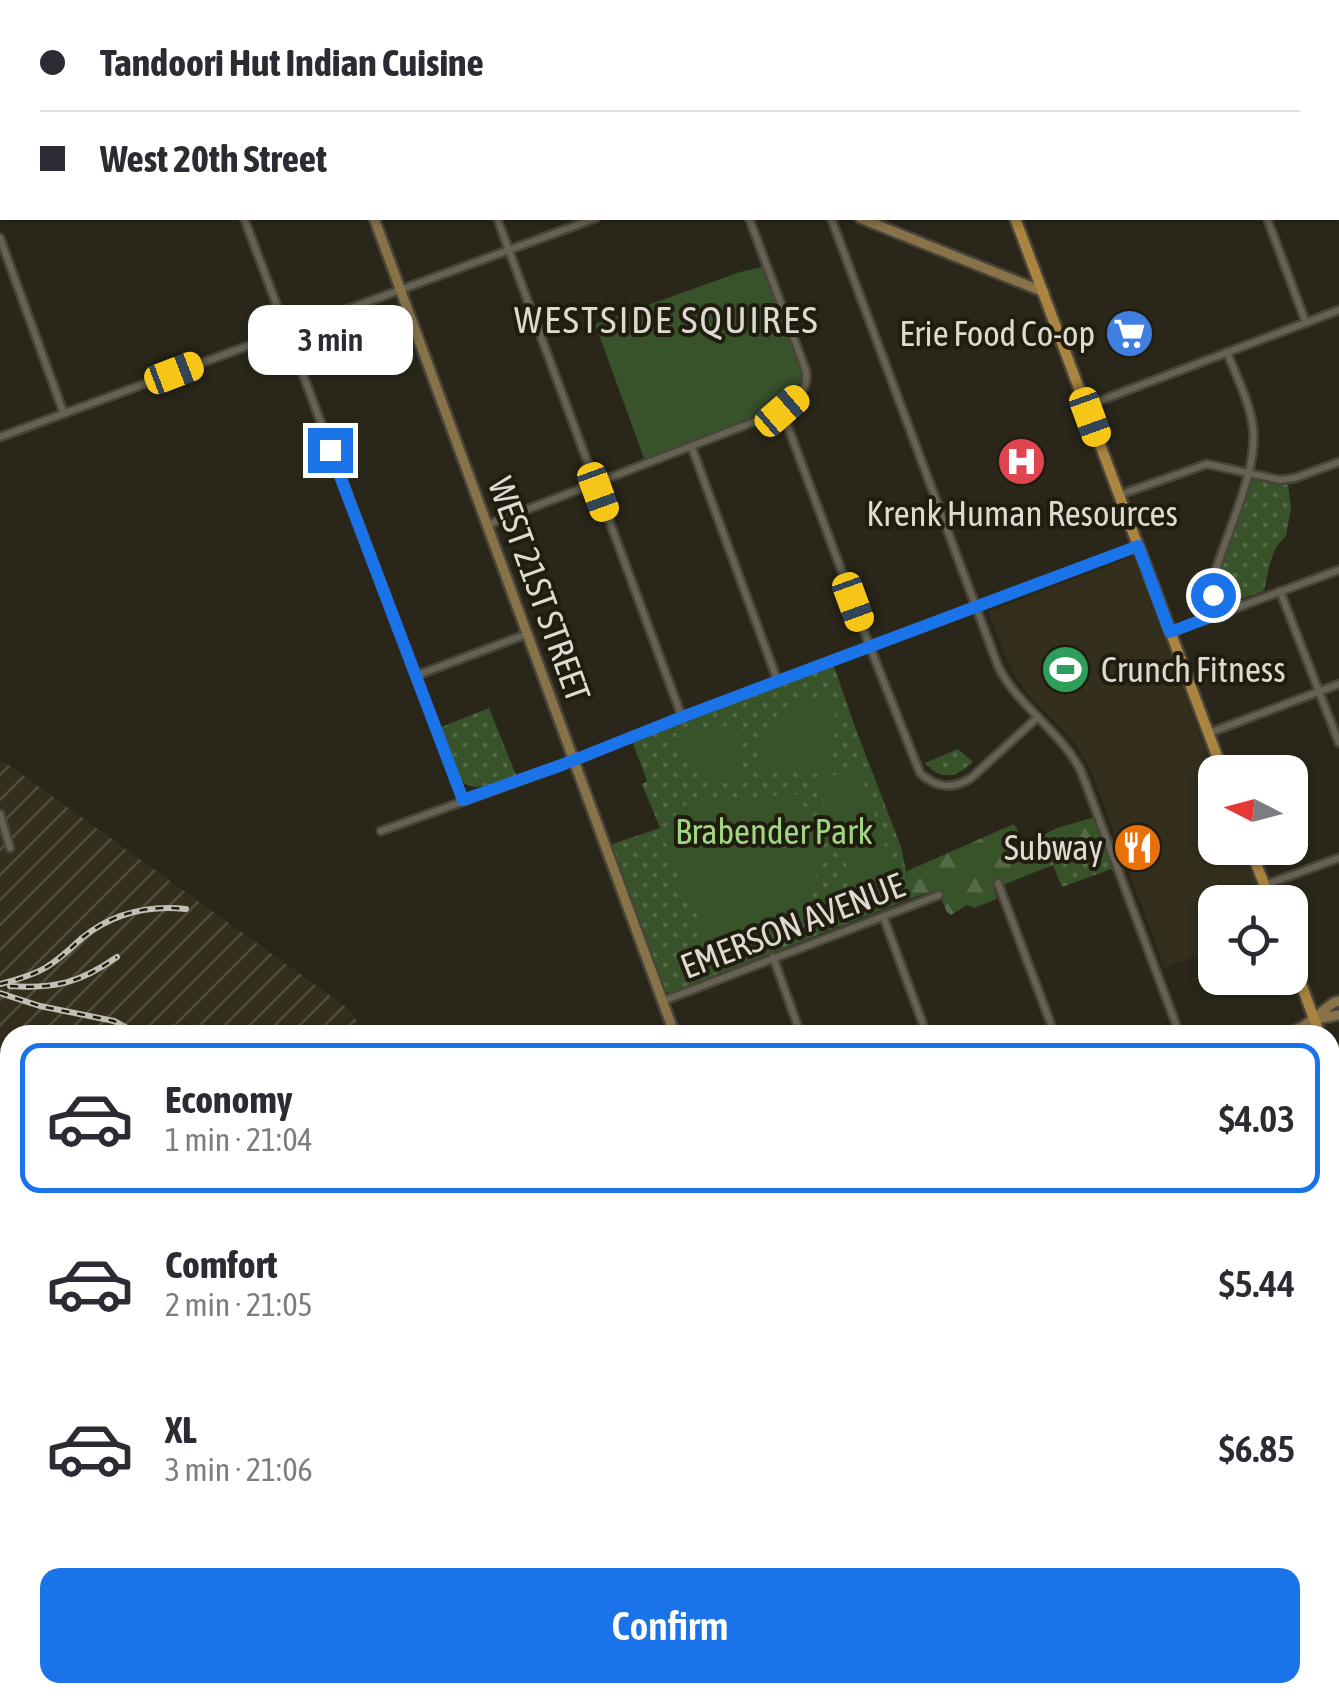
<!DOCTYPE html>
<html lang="en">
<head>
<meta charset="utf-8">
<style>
  body { margin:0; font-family:"Asap Condensed",sans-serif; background:#f7f7f7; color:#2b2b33; height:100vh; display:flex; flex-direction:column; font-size:38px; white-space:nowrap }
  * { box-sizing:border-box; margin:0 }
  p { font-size:32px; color:#7c7c81 }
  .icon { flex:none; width:55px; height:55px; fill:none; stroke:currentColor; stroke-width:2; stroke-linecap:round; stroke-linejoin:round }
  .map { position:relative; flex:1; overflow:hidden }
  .drawer { position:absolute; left:0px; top:1025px; width:1340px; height:678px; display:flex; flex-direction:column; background:#fff; border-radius:30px 30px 0 0; box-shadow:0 2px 8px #0004 }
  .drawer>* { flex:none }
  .banner { position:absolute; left:0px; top:0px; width:1340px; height:220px; box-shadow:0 2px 8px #0004; display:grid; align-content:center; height:220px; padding:0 40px; background:#fff }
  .needle { width:65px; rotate:276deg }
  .buttons { position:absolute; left:1198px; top:755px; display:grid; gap:20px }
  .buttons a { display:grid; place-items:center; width:110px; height:110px; border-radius:20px; background:#fff; box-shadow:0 2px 8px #0004; font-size:50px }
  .end { position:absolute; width:45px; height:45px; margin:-22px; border:12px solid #1a73e8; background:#fff; box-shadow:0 0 0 5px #fff }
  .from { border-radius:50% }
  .bubble { position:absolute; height:70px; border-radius:20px; background:#fff; box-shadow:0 2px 8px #0004; font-size:32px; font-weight:600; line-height:70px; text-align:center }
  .car { position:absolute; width:30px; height:60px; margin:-30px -15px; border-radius:12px; box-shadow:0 0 8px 2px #0007; background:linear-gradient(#f5c518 24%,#345 0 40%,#f5c518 0 76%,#345 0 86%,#f5c518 0) }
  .banner b { display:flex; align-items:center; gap:35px; height:95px; font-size:38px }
  .banner b+b { border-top:2px solid #e1e1e2 }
  .banner i { width:25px; height:25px; background:#2b2b33 }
  ul { padding:18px 0 0; list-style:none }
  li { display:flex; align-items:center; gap:30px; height:150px; margin:0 20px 15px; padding:0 20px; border:5px solid transparent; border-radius:20px }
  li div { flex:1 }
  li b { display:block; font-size:38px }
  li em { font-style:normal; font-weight:600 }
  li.selected { border-color:#1a73e8 }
  li>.icon { width:90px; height:90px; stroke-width:1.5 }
  .cta { display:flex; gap:20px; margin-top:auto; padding:20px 40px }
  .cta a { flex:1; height:115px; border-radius:20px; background:#1a73e8; color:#fff; font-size:40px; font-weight:600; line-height:115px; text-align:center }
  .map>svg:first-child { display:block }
  .built { fill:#342f1c }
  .industrial { fill:url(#industrial-furrows) }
  .grass { fill:url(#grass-dots) }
  .forest { fill:url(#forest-firs) }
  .pitch { fill:#38522a }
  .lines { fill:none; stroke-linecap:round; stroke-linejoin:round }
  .street-casing { stroke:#48443a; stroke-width:11 }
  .secondary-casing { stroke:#48443a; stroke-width:14 }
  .primary-casing { stroke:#48443a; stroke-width:15 }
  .street { stroke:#666253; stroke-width:6 }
  .secondary { stroke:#887349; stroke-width:9 }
  .primary { stroke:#aa8440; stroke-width:10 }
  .rail-casing { stroke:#c2bfb6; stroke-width:6 }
  .rail { stroke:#201d10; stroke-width:2.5; stroke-dasharray:8; stroke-linecap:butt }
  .route { stroke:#1a73e8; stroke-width:12 }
  .labels { text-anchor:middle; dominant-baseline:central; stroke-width:8; stroke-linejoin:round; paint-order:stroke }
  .poi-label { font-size:35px; fill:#dddad2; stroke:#201d10; text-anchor:end }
  .street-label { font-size:35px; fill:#dddad2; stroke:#201d10 }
  .park-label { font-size:35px; fill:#9fd780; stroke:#201d10 }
  .neighbourhood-label { font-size:38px; letter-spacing:2.5px; fill:#dddad2; stroke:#201d10 }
</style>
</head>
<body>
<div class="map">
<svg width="1339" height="1702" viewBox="0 0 1339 1702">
  <defs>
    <pattern id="industrial-furrows" width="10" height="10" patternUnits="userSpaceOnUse" patternTransform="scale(2.5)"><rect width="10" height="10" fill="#342f1c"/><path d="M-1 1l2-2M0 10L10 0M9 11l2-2" fill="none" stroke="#514d3c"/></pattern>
    <pattern id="grass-dots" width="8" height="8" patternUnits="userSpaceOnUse" patternTransform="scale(2.5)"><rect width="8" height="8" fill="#38522a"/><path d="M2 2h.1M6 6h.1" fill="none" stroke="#546a48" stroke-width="1.8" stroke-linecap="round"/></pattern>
    <pattern id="forest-firs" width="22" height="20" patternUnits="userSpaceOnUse" patternTransform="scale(2.5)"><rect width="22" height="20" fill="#38522a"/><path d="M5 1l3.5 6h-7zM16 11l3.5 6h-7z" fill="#546a48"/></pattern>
  </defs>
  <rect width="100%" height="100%" fill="#2a271a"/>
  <path class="built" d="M 1133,556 L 1215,775 L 1215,848 L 1242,848 L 1262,902 L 1215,902 L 1215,949 L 1165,968 L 1090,768 L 1071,737 L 1028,694 L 1013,673 L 988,612 Z"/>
  <path class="industrial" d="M 0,761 L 6,763 L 346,1007 L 368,1035 L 10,1035 L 10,1155 L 0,1138 Z"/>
  <g class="grass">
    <path d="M 1255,479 L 1273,483 L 1288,484 L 1291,508 L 1286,536 C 1269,551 1269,572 1264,591 L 1224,605 L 1220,603 L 1217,585 L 1249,482 Z"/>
    <path d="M 834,666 L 855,727 L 901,847 L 908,880 L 905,884 L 915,897 L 669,993 L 663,989 L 609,845 L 660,828 L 642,784 L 647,781 L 632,741 L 724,704 Z"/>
    <path d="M 489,708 L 516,775 C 504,779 489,787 476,787 C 452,786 446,746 439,728 Z"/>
    <path d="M 958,749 L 973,762 C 956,778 941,781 925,763 Z"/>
    <path d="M 1102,838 L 1114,868 L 1062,887 L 1050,858 Z"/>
    <path d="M 10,1321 L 10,1517 L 0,1520 L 0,1325 Z"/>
    <path d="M 10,1533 L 10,1692 L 138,1693 L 144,1702 L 0,1702 L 0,1537 Z"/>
  </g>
  <path class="forest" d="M 1095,817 L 1102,838 L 1051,857 L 1053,865 L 1003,885 L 1001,881 L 993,884 L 997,899 L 974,908 L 967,905 L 951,915 L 947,912 L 937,890 L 915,897 L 904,883 L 908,880 L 907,871 L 1014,824 L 1025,844 L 1057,828 Z"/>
  <g class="pitch">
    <path d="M 762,267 L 802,373 L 801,382 L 773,409 L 645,461 L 595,324 L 740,272 Z"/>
    <path d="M 809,701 L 828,703 L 836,707 L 832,770 L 826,775 L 762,768 C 758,731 772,709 809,701 Z"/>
    <path d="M 731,725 L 735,727 L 746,782 C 709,788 683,772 676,735 Z"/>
    <path d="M 858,765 L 900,892 L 862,907 L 816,783 Z"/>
    <path d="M 796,794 C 851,865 798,952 710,945 L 667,848 C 664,826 670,818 687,804 Z"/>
  </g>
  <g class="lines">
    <defs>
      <g id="street">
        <path d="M 37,0 L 38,2"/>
        <path d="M 163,0 L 164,2"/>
        <path d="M 416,0 L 417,2"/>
        <path d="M 542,0 L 543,2"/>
        <path d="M 669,0 L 670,2"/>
        <path d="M 794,0 L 795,2"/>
        <path d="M 1060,0 L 1061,2"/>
        <path d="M 1187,0 L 1188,2"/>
        <path d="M 244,218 L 463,800"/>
        <path d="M 497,218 L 682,717"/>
        <path d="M 831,218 L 998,666 C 1018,707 1060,730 1081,771 L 1180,1035"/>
        <path d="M 1267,218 L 1306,323"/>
        <path d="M 0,238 L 64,414"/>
        <path d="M 1086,406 L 1339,310"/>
        <path d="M 782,411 L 870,647 L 920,773 C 936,788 952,790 971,778 L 1038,717"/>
        <path d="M 0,437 L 596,218"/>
        <path d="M 692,448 L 778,682"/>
        <path d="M 1119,495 L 1207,464 L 1280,480 L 1295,478 L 1339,462"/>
        <path d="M 487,525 L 782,411 C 796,399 809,391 806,371 L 749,218"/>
        <path d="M 1280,591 L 1339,743"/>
        <path d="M 1218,614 L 1212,590 L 1213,580 C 1225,535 1258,473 1253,428 C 1250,402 1236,376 1227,352"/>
        <path d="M 1171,632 L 1339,570"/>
        <path d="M 415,676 L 527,634"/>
        <path d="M 1209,733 L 1339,684"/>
        <path d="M 0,814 L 10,848"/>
        <path d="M 381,831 L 564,765 L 682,717 L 1138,546"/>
        <path d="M 998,883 L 1055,1035"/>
        <path d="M 1265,885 L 1339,858"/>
        <path d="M 883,916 L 927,1035"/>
        <path d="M 773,957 L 801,1035"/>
        <path d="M 663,1001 L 939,895"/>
        <path d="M 1330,1299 L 1339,1295"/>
        <path d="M 1330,1439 L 1339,1464"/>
        <path d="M 1330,1574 L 1339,1571"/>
        <path d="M 791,1692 L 795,1702"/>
        <path d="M 1043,1692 L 1047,1702"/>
        <path d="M 1171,1692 L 1174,1702"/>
        <path d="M 1298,1692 L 1302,1702"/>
        <path d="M 996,1702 L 1021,1692"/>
      </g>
      <g id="secondary">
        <path d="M 293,0 L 294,2"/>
        <path d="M 566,0 L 568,2"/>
        <path d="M 1312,0 L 1313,2"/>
        <path d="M 431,2 L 437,0"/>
        <path d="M 1338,68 L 1339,72"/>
        <path d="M 0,162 L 2,162"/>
        <path d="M 374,218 L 675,1035"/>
        <path d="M 860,218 L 1044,292"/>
        <path d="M 1317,1019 L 1339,1015"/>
        <path d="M 1285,1035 L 1304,1026 L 1333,1003 L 1339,1001"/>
        <path d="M 0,1529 L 10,1526"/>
        <path d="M 142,1692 L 148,1702"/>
        <path d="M 920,1692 L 923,1702"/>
      </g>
      <g id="primary">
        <path d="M 933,0 L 934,2"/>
        <path d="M 1015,218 L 1223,772"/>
        <path d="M 1250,848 L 1271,902"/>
        <path d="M 1290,954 L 1320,1035"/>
        <path d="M 1330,1062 L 1339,1086"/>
      </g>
    </defs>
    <use href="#street" class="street-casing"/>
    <use href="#secondary" class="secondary-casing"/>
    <use href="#primary" class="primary-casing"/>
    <use href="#street" class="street"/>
    <use href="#secondary" class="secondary"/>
    <use href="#primary" class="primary"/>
    <defs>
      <g id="rail">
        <path d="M 0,984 C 16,980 31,976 45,968 C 59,960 70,949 82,938 C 113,913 147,905 186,909"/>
        <path d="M 10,986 C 54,989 80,983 117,957"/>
        <path d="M 0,993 L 40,1006 L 114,1021 L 140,1035"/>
        <path d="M 0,1127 L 10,1143"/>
        <path d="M 0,1167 L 10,1183"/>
        <path d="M 311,1692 L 317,1702"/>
        <path d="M 689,1692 L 692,1702"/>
      </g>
    </defs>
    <use href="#rail" class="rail-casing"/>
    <use href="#rail" class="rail"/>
  </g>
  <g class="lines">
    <path class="route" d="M 330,450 L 463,800 L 564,764 L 682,717 L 1138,546 L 1170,632 L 1218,614 L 1213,595"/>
  </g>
  <defs>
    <symbol id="supermarket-disc" viewBox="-11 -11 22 22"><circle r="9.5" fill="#3f7fe0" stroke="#201d10"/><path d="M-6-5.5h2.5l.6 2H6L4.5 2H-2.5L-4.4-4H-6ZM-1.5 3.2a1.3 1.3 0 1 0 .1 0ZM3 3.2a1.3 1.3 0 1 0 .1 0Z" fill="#fff"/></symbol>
    <symbol id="hospital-disc" viewBox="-11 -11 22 22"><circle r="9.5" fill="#e0444e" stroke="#201d10"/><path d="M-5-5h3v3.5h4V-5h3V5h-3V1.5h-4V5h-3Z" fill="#fff"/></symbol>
    <symbol id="stadium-disc" viewBox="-11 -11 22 22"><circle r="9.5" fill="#2e9e5b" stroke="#201d10"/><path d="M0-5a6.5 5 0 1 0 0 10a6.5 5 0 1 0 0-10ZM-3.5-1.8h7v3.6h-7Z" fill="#fff"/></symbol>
    <symbol id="restaurant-disc" viewBox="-11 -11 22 22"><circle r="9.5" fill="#e8710a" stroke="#201d10"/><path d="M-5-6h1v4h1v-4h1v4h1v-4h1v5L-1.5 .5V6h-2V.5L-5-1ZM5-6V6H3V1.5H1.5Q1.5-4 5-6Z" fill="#fff"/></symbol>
  </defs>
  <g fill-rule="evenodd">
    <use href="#supermarket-disc" x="1102" y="306" width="55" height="55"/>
    <use href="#hospital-disc" x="994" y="434" width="55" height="55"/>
    <use href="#stadium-disc" x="1038" y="642" width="55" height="55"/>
    <use href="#restaurant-disc" x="1110" y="820" width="55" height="55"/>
  </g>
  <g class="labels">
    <g class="poi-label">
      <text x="1095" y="333">Erie Food Co-op</text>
      <text x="1022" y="513" text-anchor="middle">Krenk Human Resources</text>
      <text x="1101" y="669" text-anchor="start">Crunch Fitness</text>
      <text x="1103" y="847">Subway</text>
    </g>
    <g class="street-label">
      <text transform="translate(540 589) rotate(70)">WEST 21ST STREET</text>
      <text transform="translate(792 925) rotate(-21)">EMERSON AVENUE</text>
    </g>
    <g class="park-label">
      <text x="774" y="831">Brabender Park</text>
    </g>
    <g class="neighbourhood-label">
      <text x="667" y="319">WESTSIDE SQUIRES</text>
    </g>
  </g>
</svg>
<div class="buttons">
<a><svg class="needle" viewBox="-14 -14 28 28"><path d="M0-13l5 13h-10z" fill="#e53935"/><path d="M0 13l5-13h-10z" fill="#7c7c81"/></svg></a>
<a><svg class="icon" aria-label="locate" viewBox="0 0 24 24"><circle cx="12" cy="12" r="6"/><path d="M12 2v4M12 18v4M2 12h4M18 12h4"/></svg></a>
</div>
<i class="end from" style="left:1213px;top:595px"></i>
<i class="end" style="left:330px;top:450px"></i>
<div class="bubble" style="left:248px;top:305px;width:165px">3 min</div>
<i class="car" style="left:174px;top:373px;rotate:69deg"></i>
<i class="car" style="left:782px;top:411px;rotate:49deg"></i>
<i class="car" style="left:1090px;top:417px;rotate:160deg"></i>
<i class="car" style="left:598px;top:492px;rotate:160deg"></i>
<i class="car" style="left:853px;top:602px;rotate:160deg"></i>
<div class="banner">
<b><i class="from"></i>Tandoori Hut Indian Cuisine</b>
<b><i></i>West 20th Street</b>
</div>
<section class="drawer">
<ul>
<li class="selected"><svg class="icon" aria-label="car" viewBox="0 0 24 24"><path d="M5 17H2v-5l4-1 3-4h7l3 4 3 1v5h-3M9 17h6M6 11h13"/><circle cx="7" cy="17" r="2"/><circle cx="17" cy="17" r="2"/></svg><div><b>Economy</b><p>1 min · 21:04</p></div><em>$4.03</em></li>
<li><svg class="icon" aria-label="car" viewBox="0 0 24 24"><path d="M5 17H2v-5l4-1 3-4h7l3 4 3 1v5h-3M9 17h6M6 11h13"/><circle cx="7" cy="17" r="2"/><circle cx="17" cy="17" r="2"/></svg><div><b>Comfort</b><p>2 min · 21:05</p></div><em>$5.44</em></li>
<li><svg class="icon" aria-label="car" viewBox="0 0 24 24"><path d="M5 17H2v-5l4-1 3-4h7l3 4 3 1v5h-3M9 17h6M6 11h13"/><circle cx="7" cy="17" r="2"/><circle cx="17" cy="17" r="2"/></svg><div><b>XL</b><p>3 min · 21:06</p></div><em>$6.85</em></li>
</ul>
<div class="cta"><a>Confirm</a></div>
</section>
</div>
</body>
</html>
